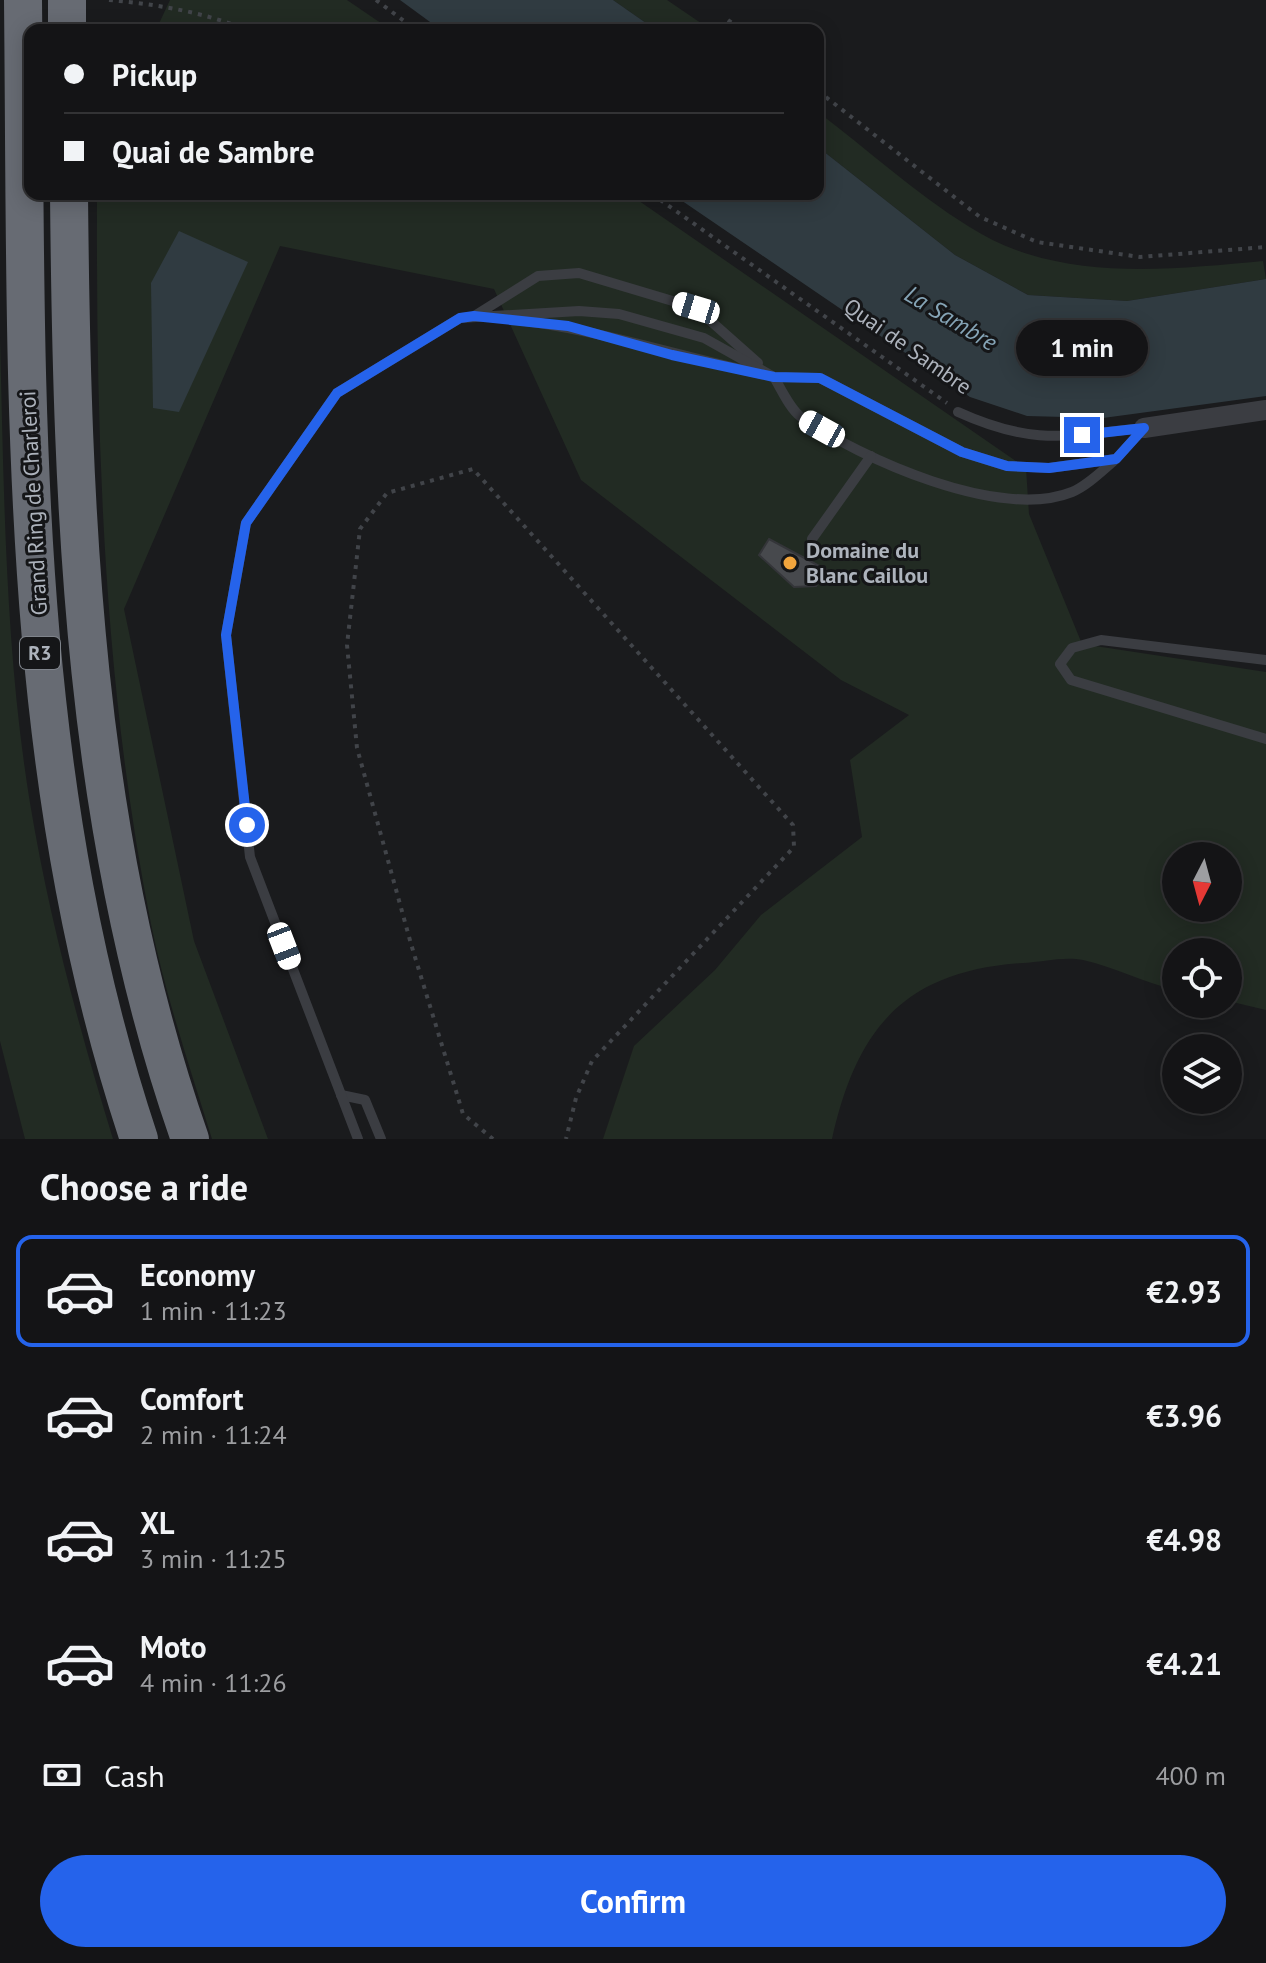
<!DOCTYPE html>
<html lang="en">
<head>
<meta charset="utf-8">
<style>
  body { margin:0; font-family:"PT Sans",sans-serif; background:#212123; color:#f1f3f6; height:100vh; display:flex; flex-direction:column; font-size:30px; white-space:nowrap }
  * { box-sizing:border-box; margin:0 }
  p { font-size:26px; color:#9d9ea1 }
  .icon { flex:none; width:44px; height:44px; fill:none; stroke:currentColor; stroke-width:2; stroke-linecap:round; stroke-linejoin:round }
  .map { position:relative; height:1139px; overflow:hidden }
  .sheet { display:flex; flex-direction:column; background:#141416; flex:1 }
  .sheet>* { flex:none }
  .hud { position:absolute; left:24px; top:24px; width:800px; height:176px; border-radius:16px; box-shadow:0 4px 20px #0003,0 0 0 2px #333335; display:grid; align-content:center; height:176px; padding:0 40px; background:#141416 }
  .needle { width:52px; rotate:186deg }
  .controls { position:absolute; left:1162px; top:842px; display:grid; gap:16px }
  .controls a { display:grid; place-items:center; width:80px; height:80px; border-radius:50%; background:#141416; box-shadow:0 4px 20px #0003,0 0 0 2px #333335; font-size:40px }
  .end { position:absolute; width:36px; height:36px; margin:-18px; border:10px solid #2563eb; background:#fff; box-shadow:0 0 0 4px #fff }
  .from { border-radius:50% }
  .bubble { position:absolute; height:56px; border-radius:28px; background:#141416; box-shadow:0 4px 20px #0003,0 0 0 2px #333335; font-size:26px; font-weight:800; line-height:56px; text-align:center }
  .car { position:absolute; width:24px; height:48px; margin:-24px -12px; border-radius:10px; box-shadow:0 0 6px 2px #0007; background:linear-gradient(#fff 24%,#345 0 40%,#fff 0 76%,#345 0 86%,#fff 0) }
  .hud b { display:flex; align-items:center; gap:28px; height:76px; font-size:30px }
  .hud b+b { border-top:2px solid #333335 }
  .hud i { width:20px; height:20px; background:#f1f3f6 }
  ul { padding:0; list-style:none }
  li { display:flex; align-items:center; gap:24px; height:112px; margin:0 16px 12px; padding:0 24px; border:4px solid transparent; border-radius:16px }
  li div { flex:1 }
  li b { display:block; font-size:30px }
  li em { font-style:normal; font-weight:800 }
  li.active { border-color:#2563eb }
  li>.icon { width:72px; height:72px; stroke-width:1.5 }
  h2 { padding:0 40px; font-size:36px; line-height:96px }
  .pay { display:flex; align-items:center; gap:20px; height:88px; padding:0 40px; font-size:30px }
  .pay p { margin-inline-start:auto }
  .button { display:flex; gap:16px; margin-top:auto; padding:16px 40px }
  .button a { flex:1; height:92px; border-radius:48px; background:#2563eb; color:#fff; font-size:32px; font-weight:800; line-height:92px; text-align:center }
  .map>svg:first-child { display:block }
  .green { fill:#222b23; fill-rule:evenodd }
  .water { fill:#303b41 }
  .building { fill:#47494d; stroke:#343539; stroke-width:2 }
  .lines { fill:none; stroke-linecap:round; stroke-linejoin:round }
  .path { stroke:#414449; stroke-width:4; stroke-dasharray:4 6; stroke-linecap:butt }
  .lane { stroke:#3b3d42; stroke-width:10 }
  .street { stroke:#3b3d42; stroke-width:20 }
  .highway { stroke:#676b73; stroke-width:38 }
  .route { stroke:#2563eb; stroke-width:10 }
  .poi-dot { fill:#f2a53d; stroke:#151618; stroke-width:3 }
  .labels { text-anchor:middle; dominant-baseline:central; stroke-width:6; stroke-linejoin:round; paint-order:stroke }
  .shield { fill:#151618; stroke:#7f848b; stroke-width:2 }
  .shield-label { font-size:20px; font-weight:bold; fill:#adb3bc }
  .street-label { font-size:22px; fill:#adb3bc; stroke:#151618 }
  .poi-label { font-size:22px; font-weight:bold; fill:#adb3bc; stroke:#151618; text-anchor:start }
  .water-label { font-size:24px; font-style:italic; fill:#85a4b6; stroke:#151618 }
</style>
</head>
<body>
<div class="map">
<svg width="1266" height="1139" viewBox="0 0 1266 1139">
  <rect width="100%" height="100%" fill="#1a1b1d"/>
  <g class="green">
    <path d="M 170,0 L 347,0 L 391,30 L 156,30 Z"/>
    <path d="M 613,0 L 667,0 L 711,30 L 656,30 Z"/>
    <path d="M 818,112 C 867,149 915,193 968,226 C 1056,283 1165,270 1263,261 L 1266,279 L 1127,301 L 1028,295 L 955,255 L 818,147 Z"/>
    <path d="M 97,194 L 629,194 L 1026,468 L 1029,514 L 1082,644 L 1266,672 L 1266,1010 L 1228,1001 L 1228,952 L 1176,952 L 1176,990 C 1144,983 1115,967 1083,960 C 1065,956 1041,962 1023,963 C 905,971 857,1027 832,1139 L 603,1139 L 634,1046 L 715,970 L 761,915 L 862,837 L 850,760 L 909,715 L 841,680 L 581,480 L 494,289 L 280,246 L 124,609 L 194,941 L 268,1139 L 212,1139 C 190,1068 166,997 151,924 C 103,683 96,438 97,194 ZM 1176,856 L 1228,856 L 1228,908 L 1176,908 Z"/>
    <path d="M 0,337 C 4,493 5,650 30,803 C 49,918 79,1028 113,1139 L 25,1139 L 0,1041 Z"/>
  </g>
  <g class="water">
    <path d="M 400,0 L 613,0 L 656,30 L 441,30 Z"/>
    <path d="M 818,147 L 955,255 L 1028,295 L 1127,301 L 1266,279 L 1266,396 L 1103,418 L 1027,416 L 970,397 L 672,194 L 818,194 Z"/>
    <path d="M 179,231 L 248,262 L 179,412 L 153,408 L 151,283 Z"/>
  </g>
  <path class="building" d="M 769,539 L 827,570 L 816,586 L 794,587 L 759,555 Z"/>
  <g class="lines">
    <g class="path">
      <path d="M 109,0 C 155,4 204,12 247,30"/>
      <path d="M 376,0 L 416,30"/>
      <path d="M 728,20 L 741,30"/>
      <path d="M 818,91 L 980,217 L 1037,242 L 1140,257 L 1266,247"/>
      <path d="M 652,194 L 947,403"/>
      <path d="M 493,1139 L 463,1114 L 411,944 L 357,748 L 347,645 L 360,529 L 387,493 L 473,469 L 793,825 L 794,847 L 592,1061 L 576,1098 L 566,1139"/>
    </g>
    <g class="lane">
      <path d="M 476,315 L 538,276 L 579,273 L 696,308 L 758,363"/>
      <path d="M 508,319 C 594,328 677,356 762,374"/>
      <path d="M 958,412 C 1033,446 1066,436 1144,428"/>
      <path d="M 1116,459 C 1103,470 1087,486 1072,492 C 1000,521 861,459 801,417 C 790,409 781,389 774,377 L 820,378 L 962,452 L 1007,466 L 1049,468 L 1116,459 L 1144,428"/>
      <path d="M 812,539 L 871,456"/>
      <path d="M 1266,660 L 1101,640 L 1072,648 L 1060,664 L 1071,680 L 1266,739"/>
      <path d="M 341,1095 L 365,1100 L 381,1139"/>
      <path d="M 358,1139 L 250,857 L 226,635 L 246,523 L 337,393 L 460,318 L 579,311 L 619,314 L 704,338 L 774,377"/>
    </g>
    <path class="street" d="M 1144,428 L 1266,410"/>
    <g class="highway">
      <path d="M 23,0 C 27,387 15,766 139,1139"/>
      <path d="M 67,0 L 67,30"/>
      <path d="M 69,194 C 72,513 83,835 190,1139"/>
    </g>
  </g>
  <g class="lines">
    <path class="route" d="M 247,825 L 226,635 L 246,523 L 337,393 L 460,318 L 474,316 L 568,326 L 672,355 L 774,377 L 820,378 L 962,452 L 1007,466 L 1049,468 L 1116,459 L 1144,428 L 1082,435"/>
  </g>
  <circle class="poi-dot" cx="790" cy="563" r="8"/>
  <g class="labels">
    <rect class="shield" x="20" y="637" width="40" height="32" rx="6"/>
    <g class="shield-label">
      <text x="40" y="653">R3</text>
    </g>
    <g class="street-label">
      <text transform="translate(908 346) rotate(35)">Quai de Sambre</text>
      <text transform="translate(33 503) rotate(-93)">Grand Ring de Charleroi</text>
    </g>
    <g class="poi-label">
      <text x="806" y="550">Domaine du<tspan x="806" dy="25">Blanc Caillou</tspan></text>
    </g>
    <g class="water-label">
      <text transform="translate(951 318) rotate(31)">La Sambre</text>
    </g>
  </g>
</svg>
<div class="controls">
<a><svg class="needle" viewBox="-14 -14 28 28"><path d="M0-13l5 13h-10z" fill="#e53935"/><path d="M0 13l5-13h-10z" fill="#9d9ea1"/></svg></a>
<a><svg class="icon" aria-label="locate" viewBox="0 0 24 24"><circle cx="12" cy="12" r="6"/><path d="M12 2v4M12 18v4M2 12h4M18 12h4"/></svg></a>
<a><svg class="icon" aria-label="layers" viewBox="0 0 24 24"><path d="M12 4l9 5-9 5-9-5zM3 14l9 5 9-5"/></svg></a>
</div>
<i class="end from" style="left:247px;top:825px"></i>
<i class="end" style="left:1082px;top:435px"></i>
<div class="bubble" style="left:1016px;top:320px;width:132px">1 min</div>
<i class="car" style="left:696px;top:308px;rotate:287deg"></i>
<i class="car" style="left:822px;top:429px;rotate:299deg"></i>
<i class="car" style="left:284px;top:946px;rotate:159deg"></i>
<div class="hud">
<b><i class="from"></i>Pickup</b>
<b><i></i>Quai de Sambre</b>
</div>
</div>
<section class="sheet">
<h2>Choose a ride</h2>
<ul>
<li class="active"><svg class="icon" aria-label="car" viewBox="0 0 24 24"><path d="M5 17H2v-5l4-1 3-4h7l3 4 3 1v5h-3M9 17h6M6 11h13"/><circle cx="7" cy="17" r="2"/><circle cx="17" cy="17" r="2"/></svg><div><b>Economy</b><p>1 min · 11:23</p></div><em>€2.93</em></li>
<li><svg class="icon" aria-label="car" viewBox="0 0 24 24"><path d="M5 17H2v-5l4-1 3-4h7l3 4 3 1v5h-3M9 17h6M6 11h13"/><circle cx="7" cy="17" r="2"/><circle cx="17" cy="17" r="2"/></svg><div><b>Comfort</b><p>2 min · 11:24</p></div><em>€3.96</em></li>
<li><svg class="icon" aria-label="car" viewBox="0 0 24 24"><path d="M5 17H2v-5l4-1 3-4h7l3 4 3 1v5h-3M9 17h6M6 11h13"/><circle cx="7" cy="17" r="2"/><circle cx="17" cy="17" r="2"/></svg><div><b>XL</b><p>3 min · 11:25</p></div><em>€4.98</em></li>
<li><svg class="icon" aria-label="car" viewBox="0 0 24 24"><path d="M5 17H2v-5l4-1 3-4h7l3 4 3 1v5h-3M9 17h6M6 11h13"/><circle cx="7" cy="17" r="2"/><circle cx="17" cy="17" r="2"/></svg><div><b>Moto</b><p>4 min · 11:26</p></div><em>€4.21</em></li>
</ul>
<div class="pay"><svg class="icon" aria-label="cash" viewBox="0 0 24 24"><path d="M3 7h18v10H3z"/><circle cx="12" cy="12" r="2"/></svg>Cash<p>400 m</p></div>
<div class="button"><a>Confirm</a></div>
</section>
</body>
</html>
